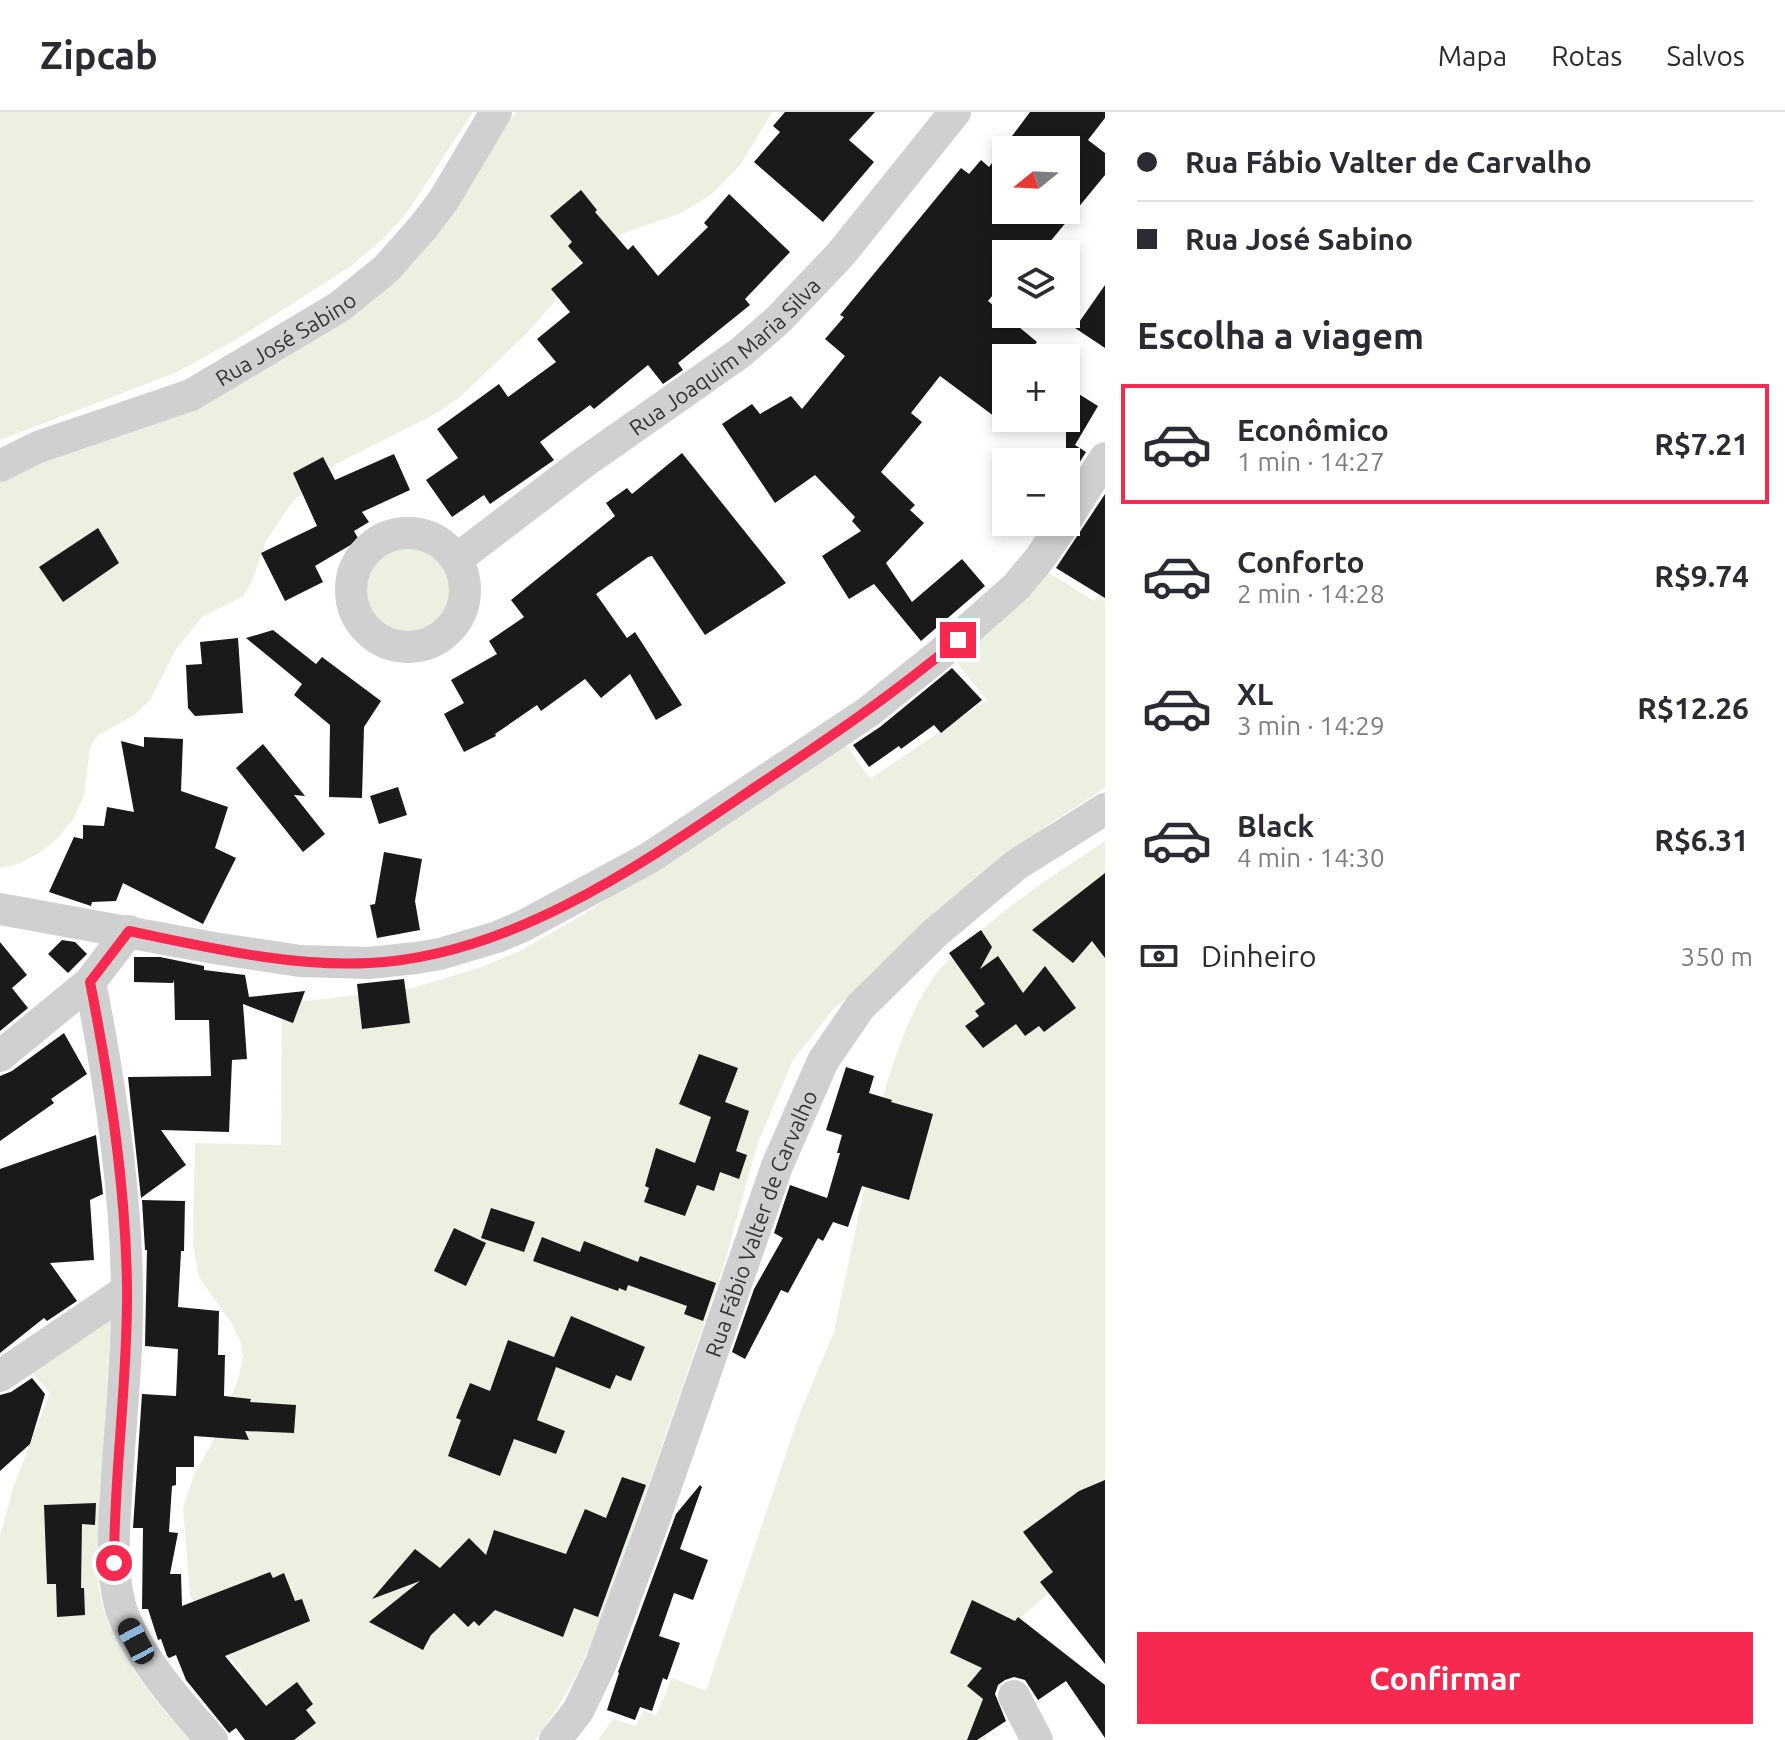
<!DOCTYPE html>
<html lang="pt">
<head>
<meta charset="utf-8">
<style>
  body { margin:0; font-family:Ubuntu,sans-serif; background:#f2f2f3; color:#2b2b33; height:100vh; display:flex; flex-direction:column; font-size:30px; white-space:nowrap }
  * { box-sizing:border-box; margin:0 }
  p { font-size:26px; color:#7c7c81 }
  .icon { flex:none; width:44px; height:44px; fill:none; stroke:currentColor; stroke-width:2; stroke-linecap:round; stroke-linejoin:round }
  .map { position:relative; flex:1; overflow:hidden }
  .details { display:flex; flex-direction:column; background:#fff; width:680px }
  .details>* { flex:none }
  .banner { display:grid; align-content:center; height:176px; padding:0 32px; background:#fff }
  .needle { width:52px; rotate:252deg }
  .controls { position:absolute; left:992px; top:24px; display:grid; gap:16px }
  .controls a { display:grid; place-items:center; width:88px; height:88px; border-radius:0px; background:#fff; box-shadow:0 4px 12px #0003; font-size:40px }
  .end { position:absolute; width:36px; height:36px; margin:-18px; border:10px solid #f62951; background:#fff; box-shadow:0 0 0 4px #fff }
  .from { border-radius:50% }
  .car { position:absolute; width:24px; height:48px; margin:-24px -12px; border-radius:10px; box-shadow:0 0 6px 2px #0007; background:linear-gradient(#222 24%,#8ab4d8 0 40%,#222 0 76%,#8ab4d8 0 86%,#222 0) }
  .banner b { display:flex; align-items:center; gap:28px; height:76px; font-size:30px }
  .banner b+b { border-top:2px solid #e1e1e2 }
  .banner i { width:20px; height:20px; background:#2b2b33 }
  ul { padding:0; list-style:none }
  li { display:flex; align-items:center; gap:24px; height:120px; margin:0 16px 12px; padding:0 16px; border:4px solid transparent; border-radius:0px }
  li div { flex:1 }
  li b { display:block; font-size:30px }
  li em { font-style:normal; font-weight:700 }
  li.current { border-color:#f62951 }
  li>.icon { width:72px; height:72px; stroke-width:1.5 }
  h2 { padding:0 32px; font-size:36px; line-height:96px }
  .pay { display:flex; align-items:center; gap:20px; height:88px; padding:0 32px; font-size:30px }
  .pay p { margin-inline-start:auto }
  .cta { display:flex; gap:16px; margin-top:auto; padding:16px 32px }
  .cta a { flex:1; height:92px; border-radius:0px; background:#f62951; color:#fff; font-size:32px; font-weight:700; line-height:92px; text-align:center }
  header { display:flex; align-items:center; gap:48px; box-sizing:border-box; height:112px; padding:0 40px; background:#fff; border-bottom:2px solid #e1e1e2 }
  header strong { font-size:38px }
  nav { display:flex; gap:44px; margin-inline-start:auto; font-size:28px }
  main { display:flex; flex:1; min-height:0 }
  .map>svg:first-child { display:block }
  .green { fill:#ebf0e0 }
  .building { fill:#1a1a1a; fill-rule:evenodd }
  .lines { fill:none; stroke-linecap:round; stroke-linejoin:round }
  .street { stroke:#d0d0d0; stroke-width:32 }
  .route { stroke:#f62951; stroke-width:10 }
  .labels { text-anchor:middle; dominant-baseline:central; stroke-width:8; stroke-linejoin:round; paint-order:stroke }
  .street-label { font-size:22px; fill:#333; stroke:#fff }
</style>
</head>
<body>
<header>
<strong>Zipcab</strong>
<nav><a>Mapa</a><a>Rotas</a><a>Salvos</a></nav>
</header>
<main>
<div class="map">
<svg width="1105" height="1628" viewBox="0 0 1105 1628">
  <rect width="100%" height="100%" fill="#fff"/>
  <g class="green">
    <path d="M 0,0 L 473,0 L 408,99 L 384,126 L 351,154 L 237,227 L 177,260 L 0,328 Z"/>
    <path d="M 517,0 L 772,0 L 741,52 L 712,82 L 681,101 L 627,120 L 602,131 L 577,151 L 555,189 L 526,222 L 460,285 L 433,303 L 336,352 L 292,390 L 266,429 L 252,469 L 243,484 L 202,505 L 176,537 L 150,588 L 133,604 L 98,623 L 90,635 L 84,683 L 74,706 L 58,726 L 39,741 L 18,752 L 0,756 L 0,368 L 41,350 L 154,312 L 300,235 Z"/>
    <circle cx="408" cy="477" r="51"/>
    <path d="M 1043,457 L 1094,489 L 1105,474 L 1105,676 L 1052,710 L 995,753 L 866,873 L 836,894 L 793,948 L 758,1030 L 723,1156 L 605,1499 C 587,1546 565,1588 535,1628 L 264,1628 L 243,1561 L 213,1527 L 190,1483 L 183,1396 L 194,1363 L 212,1331 L 238,1268 L 243,1244 L 240,1229 L 232,1212 L 199,1165 L 193,1133 L 195,1031 L 281,1033 L 282,892 L 413,876 L 479,856 L 518,840 L 584,802 L 843,628 L 870,667 L 987,588 L 953,546 Z"/>
    <path d="M 1105,729 L 1105,1443 C 1076,1463 1017,1498 1003,1531 C 991,1561 986,1597 986,1628 L 598,1628 L 613,1607 L 636,1614 L 644,1598 L 656,1604 L 672,1566 L 706,1579 L 798,1306 L 834,1220 L 886,974 C 898,936 912,895 936,862 C 942,854 951,847 958,840 C 1002,796 1054,763 1105,729 Z"/>
    <path d="M 111,1202 C 108,1259 105,1317 102,1374 C 99,1416 91,1461 105,1502 C 122,1550 156,1592 191,1628 L 0,1628 L 0,1424 L 13,1376 L 50,1281 L 29,1257 Z"/>
  </g>
  <g class="building">
    <path d="M 785,0 L 875,0 L 849,28 L 874,50 L 823,110 L 754,50 L 780,20 L 773,14 Z"/>
    <path d="M 1030,0 L 1105,0 L 1105,6 L 1088,28 L 1105,41 L 1105,63 L 1040,142 L 1006,142 L 1006,167 L 988,189 L 1037,230 L 1024,246 L 1006,246 L 1006,313 L 940,264 L 911,301 L 922,310 L 881,360 L 915,393 L 910,398 L 924,411 L 886,451 L 912,490 L 962,447 L 985,474 L 921,529 L 874,472 L 849,487 L 822,444 L 861,419 L 852,409 L 855,405 L 815,363 L 775,391 L 722,312 L 752,292 L 760,302 L 791,284 L 802,297 L 845,244 L 825,227 L 844,205 L 840,203 L 961,56 L 969,62 L 981,48 L 989,55 ZM 1006,38 L 1066,38 L 1066,98 L 1006,98 Z"/>
    <path d="M 581,78 L 597,98 L 595,100 L 628,138 L 633,133 L 658,164 L 708,115 L 704,111 L 729,82 L 790,140 L 745,187 L 750,193 L 678,251 L 683,258 L 663,272 L 648,253 L 594,297 L 590,293 L 540,330 L 554,348 L 490,392 L 484,383 L 452,405 L 426,368 L 458,346 L 437,317 L 499,272 L 508,285 L 556,250 L 537,227 L 570,200 L 551,177 L 583,151 L 568,134 L 572,130 L 550,104 Z"/>
    <path d="M 1105,173 L 1105,236 L 1075,216 Z"/>
    <path d="M 1066,274 L 1098,294 L 1075,333 L 1086,340 L 1066,372 Z"/>
    <path d="M 682,341 L 786,471 L 705,523 L 652,444 L 648,445 L 596,482 L 627,526 L 635,520 L 682,593 L 656,608 L 630,562 L 601,586 L 585,567 L 541,599 L 537,593 L 495,622 L 496,624 L 464,640 L 444,602 L 464,591 L 451,568 L 497,542 L 489,529 L 524,505 L 511,488 L 615,404 L 606,391 L 627,376 L 632,382 Z"/>
    <path d="M 394,342 L 410,378 L 362,400 L 369,410 L 354,419 L 359,428 L 315,454 L 323,470 L 285,489 L 261,441 L 317,414 L 293,361 L 323,345 L 335,368 Z"/>
    <path d="M 1105,382 L 1105,486 L 1056,456 Z"/>
    <path d="M 98,416 L 119,451 L 63,490 L 39,455 Z"/>
    <path d="M 273,518 L 316,552 L 322,545 L 381,589 L 364,615 L 362,686 L 329,685 L 330,613 L 294,583 L 302,572 L 246,526 Z"/>
    <path d="M 238,526 L 243,601 L 195,604 L 188,596 L 186,553 L 202,552 L 200,530 Z"/>
    <path d="M 952,556 L 982,588 L 941,621 L 934,613 L 901,637 L 899,634 L 869,655 L 853,633 L 880,615 Z"/>
    <path d="M 144,625 L 183,627 L 181,679 L 228,695 L 215,736 L 236,746 L 203,812 L 123,771 L 116,789 L 92,790 L 91,794 L 49,780 L 74,725 L 83,727 L 83,713 L 104,714 L 107,695 L 134,700 L 121,629 L 144,635 Z"/>
    <path d="M 263,632 L 305,684 L 294,683 L 325,722 L 303,740 L 236,656 Z"/>
    <path d="M 398,675 L 407,703 L 379,712 L 370,684 Z"/>
    <path d="M 384,740 L 422,747 L 415,789 L 420,818 L 377,826 L 370,793 L 375,792 Z"/>
    <path d="M 1105,761 L 1105,846 L 1092,829 L 1073,851 L 1032,818 Z"/>
    <path d="M 981,818 L 992,835 L 980,857 L 998,844 L 1023,881 L 1045,854 L 1076,896 L 1044,920 L 1039,914 L 1025,924 L 1016,912 L 983,936 L 965,914 L 979,904 L 975,899 L 985,892 L 949,841 Z"/>
    <path d="M 62,828 L 75,830 L 87,842 L 68,861 L 48,842 Z"/>
    <path d="M 0,830 L 27,863 L 12,876 L 28,896 L 0,919 Z"/>
    <path d="M 134,845 L 160,845 L 204,854 L 204,858 L 245,863 L 249,885 L 305,879 L 293,911 L 243,892 L 247,947 L 232,948 L 229,1020 L 161,1018 L 186,1053 L 141,1086 L 128,965 L 211,964 L 209,908 L 175,908 L 174,868 L 173,871 L 134,870 Z"/>
    <path d="M 404,867 L 410,911 L 362,917 L 357,872 Z"/>
    <path d="M 64,921 L 87,962 L 51,987 L 54,991 L 0,1029 L 0,964 L 12,959 Z"/>
    <path d="M 699,942 L 738,956 L 725,990 L 749,999 L 736,1039 L 747,1043 L 739,1067 L 720,1060 L 714,1079 L 697,1073 L 685,1104 L 644,1090 L 649,1076 L 645,1074 L 656,1036 L 695,1051 L 711,1005 L 679,992 Z"/>
    <path d="M 846,955 L 874,964 L 869,981 L 892,988 L 891,990 L 933,1002 L 909,1088 L 862,1074 L 848,1115 L 833,1110 L 823,1129 L 818,1126 L 788,1181 L 781,1178 L 745,1247 L 732,1240 L 754,1177 L 783,1126 L 774,1121 L 790,1073 L 827,1086 L 840,1041 L 837,1041 L 842,1023 L 826,1018 Z"/>
    <path d="M 96,1023 L 103,1082 L 90,1088 L 94,1148 L 50,1151 L 77,1189 L 47,1209 L 44,1206 L 0,1241 L 0,1057 Z"/>
    <path d="M 142,1088 L 185,1089 L 184,1139 L 181,1139 L 178,1195 L 219,1199 L 218,1243 L 225,1243 L 224,1284 L 251,1287 L 250,1290 L 296,1293 L 294,1321 L 245,1319 L 249,1328 L 194,1324 L 194,1355 L 176,1355 L 176,1373 L 172,1374 L 169,1420 L 178,1421 L 170,1462 L 181,1462 L 182,1494 L 270,1460 L 273,1466 L 284,1461 L 295,1489 L 302,1487 L 310,1509 L 225,1544 L 266,1594 L 297,1570 L 313,1592 L 306,1598 L 316,1611 L 294,1628 L 245,1628 L 236,1616 L 229,1621 L 186,1568 L 176,1543 L 169,1546 L 167,1544 L 161,1527 L 158,1528 L 148,1497 L 142,1497 L 143,1416 L 133,1416 L 142,1282 L 176,1284 L 178,1237 L 145,1234 L 147,1138 L 145,1138 Z"/>
    <path d="M 491,1096 L 535,1110 L 524,1140 L 481,1126 Z"/>
    <path d="M 454,1116 L 486,1131 L 466,1174 L 434,1159 Z"/>
    <path d="M 542,1125 L 580,1140 L 584,1129 L 638,1150 L 640,1144 L 716,1171 L 703,1209 L 684,1202 L 687,1194 L 628,1173 L 626,1179 L 619,1176 L 618,1179 L 533,1149 Z"/>
    <path d="M 571,1204 L 645,1235 L 631,1269 L 616,1263 L 610,1277 L 556,1255 L 537,1308 L 565,1319 L 556,1342 L 514,1327 L 500,1364 L 448,1344 L 461,1308 L 456,1306 L 470,1271 L 490,1279 L 508,1228 L 554,1245 Z"/>
    <path d="M 32,1266 L 45,1282 L 30,1332 L 0,1359 L 0,1283 L 11,1280 Z"/>
    <path d="M 622,1365 L 646,1373 L 598,1505 L 574,1496 L 563,1525 L 495,1498 L 479,1514 L 474,1509 L 468,1515 L 454,1501 L 431,1523 L 423,1538 L 369,1510 L 420,1469 L 372,1487 L 415,1437 L 440,1456 L 469,1426 L 486,1443 L 494,1418 L 566,1442 L 585,1397 L 606,1406 Z"/>
    <path d="M 1105,1368 L 1105,1552 L 1040,1470 L 1053,1460 L 1023,1420 L 1079,1379 Z"/>
    <path d="M 700,1373 L 702,1375 L 680,1437 L 708,1448 L 693,1488 L 674,1481 L 659,1524 L 680,1531 L 667,1568 L 663,1566 L 652,1599 L 640,1595 L 635,1608 L 607,1598 L 619,1561 L 618,1560 L 676,1402 Z"/>
    <path d="M 96,1391 L 95,1413 L 82,1412 L 81,1476 L 84,1476 L 85,1503 L 57,1505 L 56,1472 L 47,1472 L 44,1393 Z"/>
    <path d="M 972,1488 L 1015,1509 L 1018,1505 L 1105,1573 L 1105,1626 L 1066,1569 L 1038,1588 L 1025,1568 L 1014,1565 L 1005,1568 L 998,1573 L 995,1582 L 1006,1609 L 977,1628 L 967,1628 L 983,1587 L 967,1574 L 982,1556 L 950,1541 Z"/>
  </g>
  <g class="lines">
    <g class="street">
      <path id="s1" d="M 0,354 L 38,335 L 191,283 L 339,195 L 386,157 L 424,114 L 443,89 L 496,0"/>
      <path d="M 1066,408 L 1105,346"/>
      <circle cx="408" cy="478" r="57"/>
      <path id="s2" d="M 457,447 L 583,351 L 740,241 L 778,208 L 840,143 L 955,0"/>
      <path d="M 0,797 L 214,836 L 300,849 L 369,851 L 416,846 L 440,842 L 497,825 L 523,814 L 649,746 L 868,600 L 939,543 L 1016,475 L 1040,446 L 1065,410"/>
      <path d="M 129,819 L 90,870 C 110,970 126,1075 127,1178 C 128,1240 121,1304 117,1366 C 115,1408 109,1452 120,1493 C 132,1538 181,1594 212,1628"/>
      <path d="M 0,944 L 90,870"/>
      <path d="M 0,1264 L 127,1178"/>
      <path d="M 1014,1584 L 1037,1628"/>
      <path id="s3" d="M 555,1628 L 578,1599 L 601,1551 L 654,1408 L 777,1054 L 823,949 L 860,895 L 935,821 L 1016,753 L 1105,697"/>
    </g>
  </g>
  <g class="lines">
    <path class="route" d="M 114,1451 C 114,1360 128,1269 127,1177 C 126,1075 110,971 90,870 L 129,819 C 207,835 289,855 369,851 C 512,844 642,752 757,674 C 826,628 894,582 958,528"/>
  </g>
  <g class="labels">
    <g class="street-label">
      <text stroke="none"><textPath href="#s1" startOffset="314">Rua José Sabino</textPath></text>
      <text stroke="none"><textPath href="#s2" startOffset="336">Rua Joaquim Maria Silva</textPath></text>
      <text stroke="none"><textPath href="#s3" startOffset="558">Rua Fábio Valter de Carvalho</textPath></text>
    </g>
  </g>
</svg>
<div class="controls">
<a><svg class="needle" viewBox="-14 -14 28 28"><path d="M0-13l5 13h-10z" fill="#e53935"/><path d="M0 13l5-13h-10z" fill="#7c7c81"/></svg></a>
<a><svg class="icon" aria-label="layers" viewBox="0 0 24 24"><path d="M12 4l9 5-9 5-9-5zM3 14l9 5 9-5"/></svg></a>
<a>+</a>
<a>−</a>
</div>
<i class="end from" style="left:114px;top:1451px"></i>
<i class="end" style="left:958px;top:528px"></i>
<i class="car" style="left:136px;top:1529px;rotate:332deg"></i>
</div>
<section class="details">
<div class="banner">
<b><i class="from"></i>Rua Fábio Valter de Carvalho</b>
<b><i></i>Rua José Sabino</b>
</div>
<h2>Escolha a viagem</h2>
<ul>
<li class="current"><svg class="icon" aria-label="car" viewBox="0 0 24 24"><path d="M5 17H2v-5l4-1 3-4h7l3 4 3 1v5h-3M9 17h6M6 11h13"/><circle cx="7" cy="17" r="2"/><circle cx="17" cy="17" r="2"/></svg><div><b>Econômico</b><p>1 min · 14:27</p></div><em>R$7.21</em></li>
<li><svg class="icon" aria-label="car" viewBox="0 0 24 24"><path d="M5 17H2v-5l4-1 3-4h7l3 4 3 1v5h-3M9 17h6M6 11h13"/><circle cx="7" cy="17" r="2"/><circle cx="17" cy="17" r="2"/></svg><div><b>Conforto</b><p>2 min · 14:28</p></div><em>R$9.74</em></li>
<li><svg class="icon" aria-label="car" viewBox="0 0 24 24"><path d="M5 17H2v-5l4-1 3-4h7l3 4 3 1v5h-3M9 17h6M6 11h13"/><circle cx="7" cy="17" r="2"/><circle cx="17" cy="17" r="2"/></svg><div><b>XL</b><p>3 min · 14:29</p></div><em>R$12.26</em></li>
<li><svg class="icon" aria-label="car" viewBox="0 0 24 24"><path d="M5 17H2v-5l4-1 3-4h7l3 4 3 1v5h-3M9 17h6M6 11h13"/><circle cx="7" cy="17" r="2"/><circle cx="17" cy="17" r="2"/></svg><div><b>Black</b><p>4 min · 14:30</p></div><em>R$6.31</em></li>
</ul>
<div class="pay"><svg class="icon" aria-label="cash" viewBox="0 0 24 24"><path d="M3 7h18v10H3z"/><circle cx="12" cy="12" r="2"/></svg>Dinheiro<p>350 m</p></div>
<div class="cta"><a>Confirmar</a></div>
</section>
</main>
</body>
</html>
